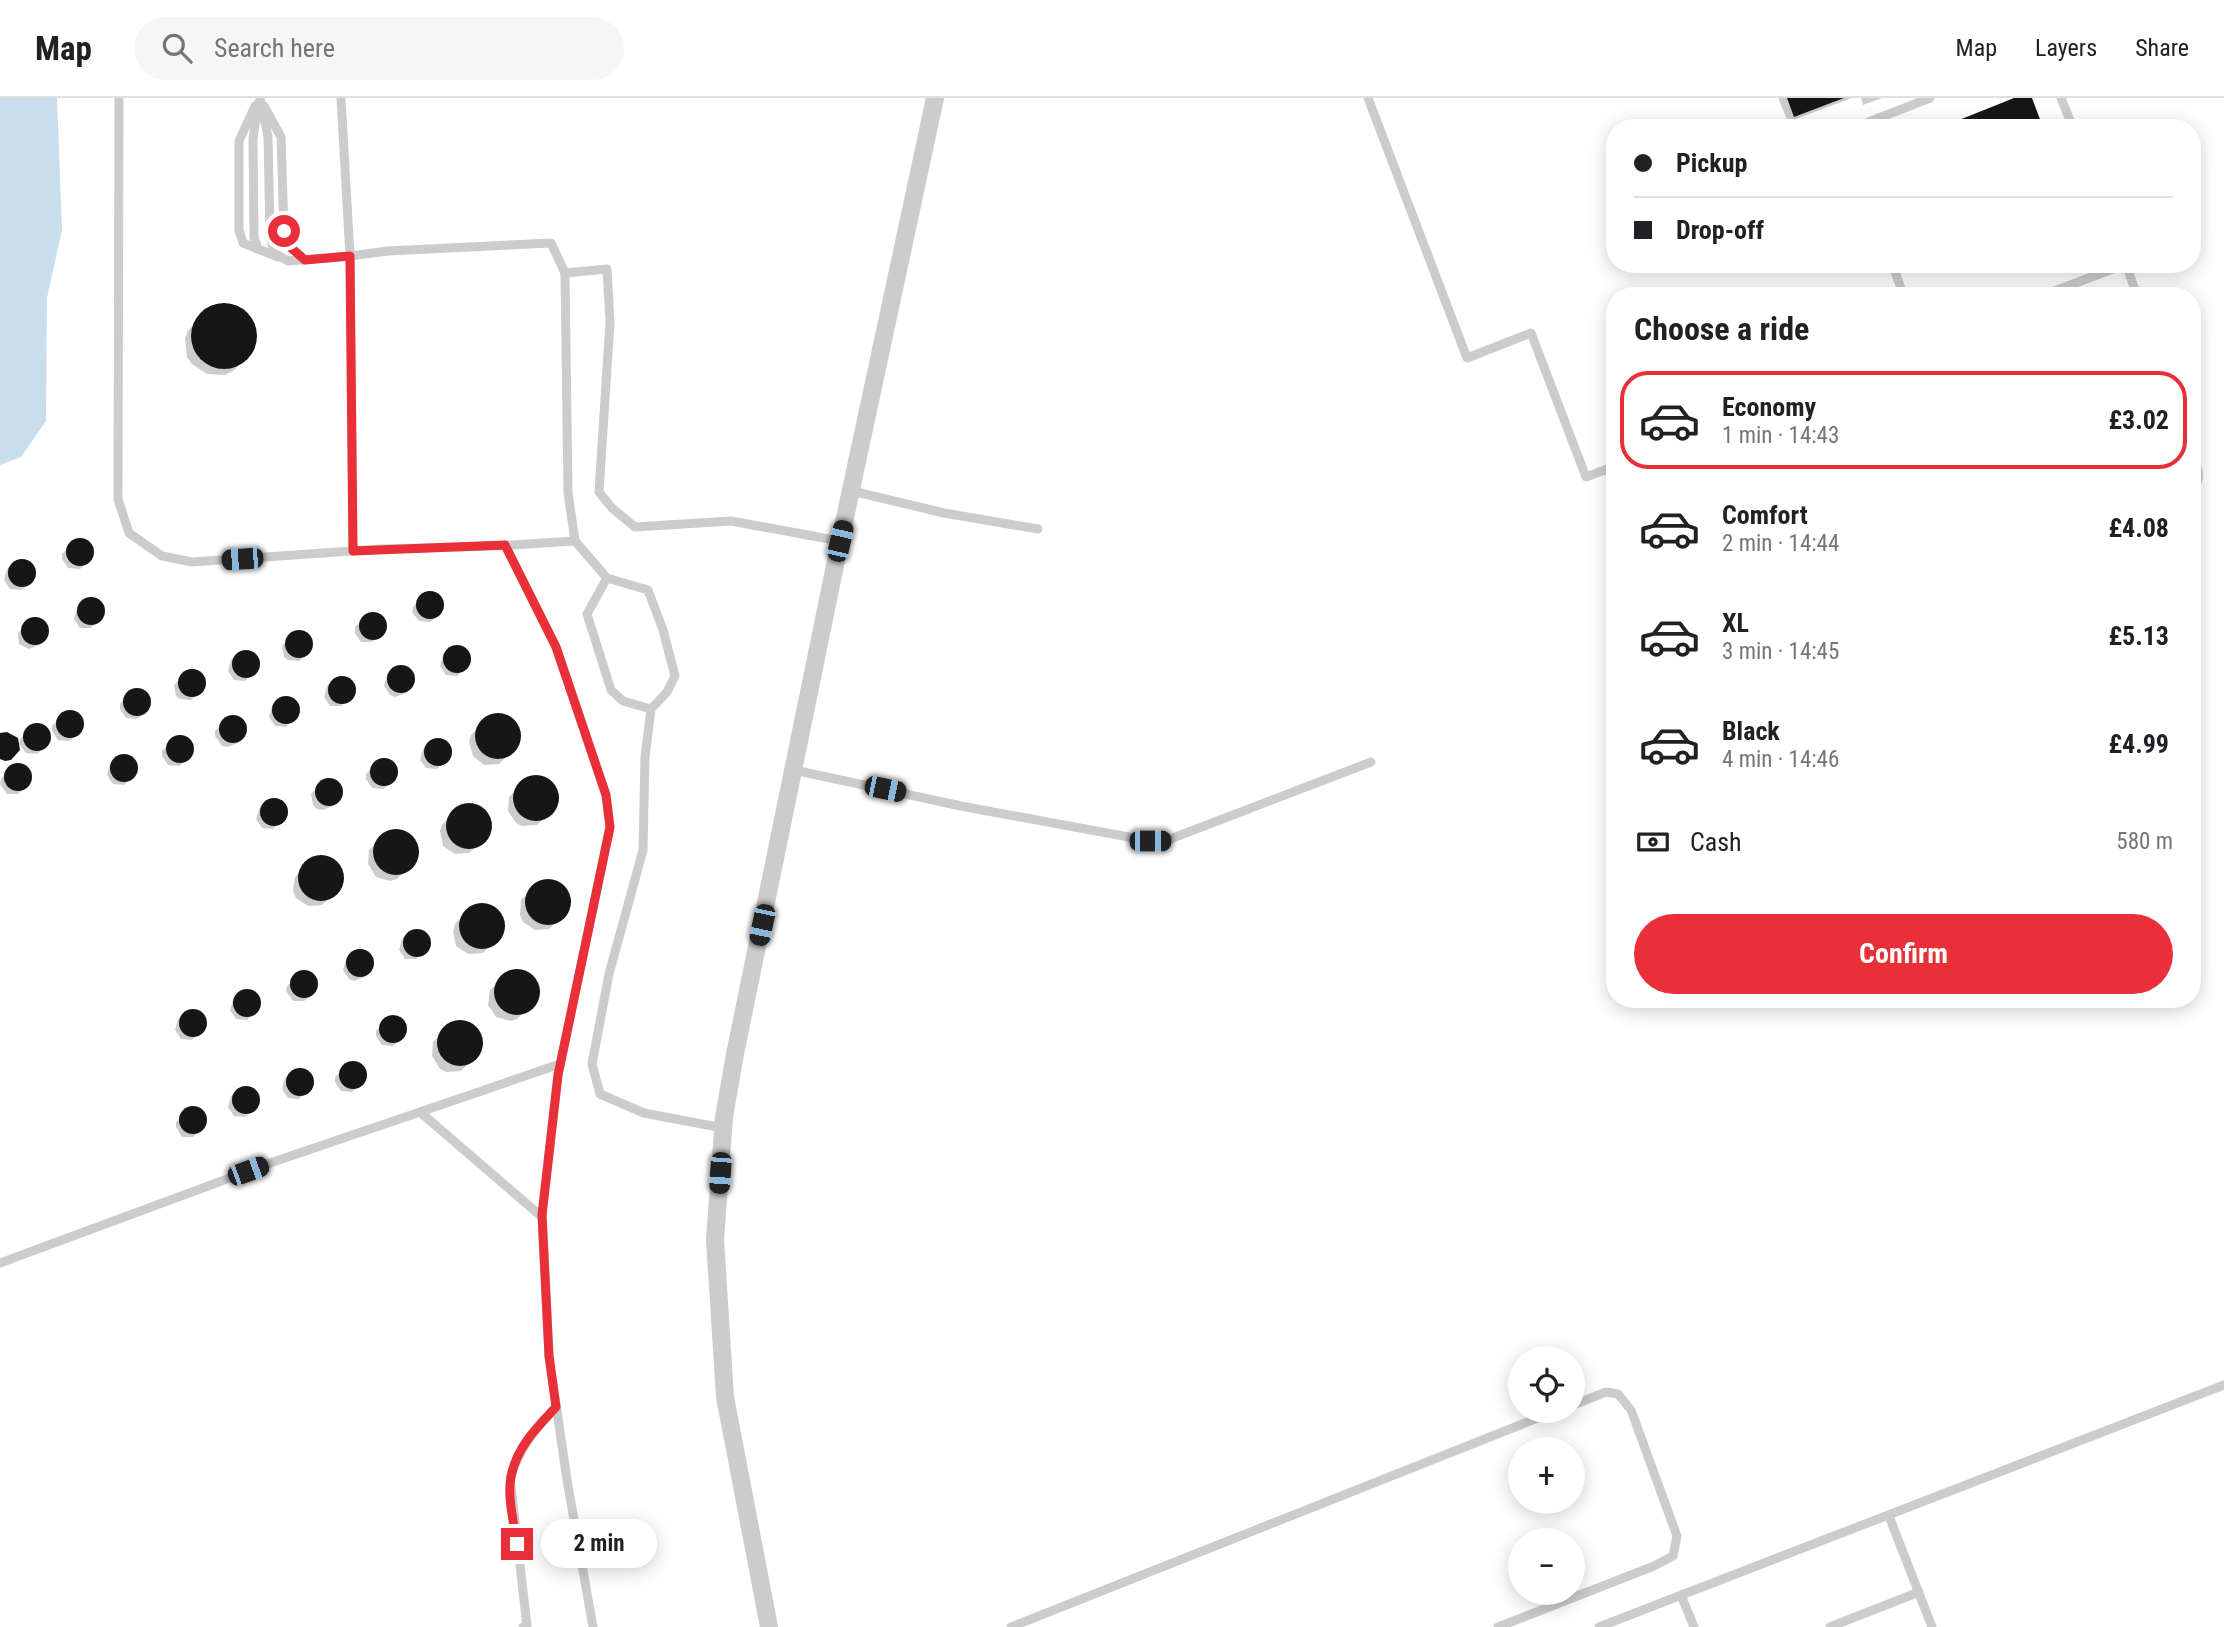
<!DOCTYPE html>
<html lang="en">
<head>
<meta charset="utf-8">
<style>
  body { margin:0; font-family:"Roboto Condensed",sans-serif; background:#f6f6f6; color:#202124; height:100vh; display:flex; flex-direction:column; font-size:26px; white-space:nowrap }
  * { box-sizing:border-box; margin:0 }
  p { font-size:23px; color:#757577 }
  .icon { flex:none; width:38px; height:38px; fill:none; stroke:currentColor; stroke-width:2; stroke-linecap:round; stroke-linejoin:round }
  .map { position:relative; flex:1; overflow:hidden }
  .panel { position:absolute; left:1606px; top:189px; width:595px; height:721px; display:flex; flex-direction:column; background:#fff; border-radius:28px; box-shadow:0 4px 18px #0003 }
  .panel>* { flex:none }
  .guide { position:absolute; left:1606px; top:21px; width:595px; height:154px; border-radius:28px; box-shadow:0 4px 18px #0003; display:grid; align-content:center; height:154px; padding:0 28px; background:#fff }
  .tools { position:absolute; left:1508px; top:1248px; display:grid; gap:14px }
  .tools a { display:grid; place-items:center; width:77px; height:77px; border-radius:50%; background:#fff; box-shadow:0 4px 18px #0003; font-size:35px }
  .end { position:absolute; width:32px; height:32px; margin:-16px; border:9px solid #e92f38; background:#fff; box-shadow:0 0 0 4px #fff }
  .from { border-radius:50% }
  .bubble { position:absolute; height:49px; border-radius:24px; background:#fff; box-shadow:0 4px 18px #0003; font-size:23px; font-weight:700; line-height:49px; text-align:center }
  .car { position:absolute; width:21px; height:42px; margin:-21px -10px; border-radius:9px; box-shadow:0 0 5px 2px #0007; background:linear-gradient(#222 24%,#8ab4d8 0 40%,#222 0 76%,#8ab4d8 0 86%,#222 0) }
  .guide b { display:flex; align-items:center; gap:24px; height:66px; font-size:26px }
  .guide b+b { border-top:2px solid #e0e0e0 }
  .guide i { width:18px; height:18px; background:#202124 }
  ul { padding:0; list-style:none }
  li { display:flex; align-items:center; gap:21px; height:98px; margin:0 14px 10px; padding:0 14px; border:4px solid transparent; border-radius:28px }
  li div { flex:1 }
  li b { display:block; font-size:26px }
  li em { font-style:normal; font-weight:700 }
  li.active { border-color:#e92f38 }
  li>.icon { width:63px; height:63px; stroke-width:1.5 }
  h2 { padding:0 28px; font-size:32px; line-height:84px }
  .pay { display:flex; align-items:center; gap:18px; height:77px; padding:0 28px; font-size:26px }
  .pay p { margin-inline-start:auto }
  .button { display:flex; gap:14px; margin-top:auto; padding:14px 28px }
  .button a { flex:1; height:80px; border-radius:42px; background:#e92f38; color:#fff; font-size:28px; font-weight:700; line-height:80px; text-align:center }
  header { display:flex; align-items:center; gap:42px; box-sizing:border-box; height:98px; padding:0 35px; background:#fff; border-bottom:2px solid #e0e0e0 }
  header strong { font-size:33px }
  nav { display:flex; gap:38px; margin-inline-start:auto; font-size:24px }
  .search { width:490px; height:63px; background:#f6f6f6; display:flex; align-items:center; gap:18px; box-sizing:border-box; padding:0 24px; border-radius:38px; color:#757577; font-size:26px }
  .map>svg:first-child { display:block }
  .water { fill:#c9deed }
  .shadow { fill:#0003 }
  .building { fill:#161616 }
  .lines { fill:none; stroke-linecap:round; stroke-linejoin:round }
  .service { stroke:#ccc; stroke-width:9 }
  .minor { stroke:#ccc; stroke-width:18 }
  .route { stroke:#e92f38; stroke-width:9 }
</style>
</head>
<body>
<header>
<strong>Map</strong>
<div class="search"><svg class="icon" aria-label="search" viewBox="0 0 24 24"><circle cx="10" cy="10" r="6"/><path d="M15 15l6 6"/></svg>Search here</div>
<nav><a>Map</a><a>Layers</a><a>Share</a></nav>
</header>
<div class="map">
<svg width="2224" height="1529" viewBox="0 0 2224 1529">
  <rect width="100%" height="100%" fill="#fff"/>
  <path class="water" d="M 0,0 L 57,0 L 62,132 L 47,200 L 46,323 L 21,359 L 0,367 Z"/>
  <g class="shadow">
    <path d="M 1778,0 L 1852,0 L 1788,24 Z"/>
    <path d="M 1861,0 L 1882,0 L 1863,7 Z"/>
    <path d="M 215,208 L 233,208 L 248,218 L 255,234 L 253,252 L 233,273 L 225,277 L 207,276 L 192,266 L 187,259 L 185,241 L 188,233 L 207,211 Z"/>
    <path d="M 75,443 L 86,443 L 92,452 L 89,463 L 80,471 L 68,470 L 62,461 L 62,456 Z"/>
    <path d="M 22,462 L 32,468 L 34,473 L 31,484 L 21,492 L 10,491 L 4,482 L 7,471 L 12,466 Z"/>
    <path d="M 425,495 L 436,496 L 442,505 L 439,516 L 430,524 L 419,523 L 412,514 L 413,509 Z"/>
    <path d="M 92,501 L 102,506 L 103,517 L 91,530 L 80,530 L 74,521 L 77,510 L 81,505 Z"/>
    <path d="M 368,516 L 379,517 L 385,525 L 382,536 L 372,544 L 361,544 L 355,535 L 355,529 Z"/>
    <path d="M 30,522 L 41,522 L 47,531 L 44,542 L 39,547 L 29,551 L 19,546 L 18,535 Z"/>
    <path d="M 295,534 L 306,535 L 312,544 L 309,555 L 299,563 L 288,562 L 284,559 L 282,548 Z"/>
    <path d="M 458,548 L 463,550 L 470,559 L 470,564 L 457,578 L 446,577 L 440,568 L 443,557 L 447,553 Z"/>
    <path d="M 247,553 L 252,555 L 258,564 L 258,570 L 245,583 L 234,582 L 228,573 L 231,562 L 236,558 Z"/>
    <path d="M 396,569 L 407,570 L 414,579 L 410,590 L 406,595 L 395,599 L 390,597 L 384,588 L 387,577 Z"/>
    <path d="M 187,573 L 198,574 L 204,583 L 204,588 L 191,602 L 180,601 L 176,598 L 174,587 Z"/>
    <path d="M 337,580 L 348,581 L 354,590 L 354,595 L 341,608 L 330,608 L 324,599 L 327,588 Z"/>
    <path d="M 132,592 L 143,593 L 150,602 L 147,613 L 137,621 L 126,620 L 120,611 L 120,606 Z"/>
    <path d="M 287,599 L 293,601 L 299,610 L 299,615 L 286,629 L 275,628 L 269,619 L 272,608 L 277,603 Z"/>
    <path d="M 65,614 L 76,615 L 82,624 L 79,635 L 69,643 L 58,642 L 52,633 L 52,628 Z"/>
    <path d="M 504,618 L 516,626 L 519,641 L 517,648 L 499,666 L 484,667 L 473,658 L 469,644 L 471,637 L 489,619 Z"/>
    <path d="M 228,620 L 239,620 L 245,629 L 242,640 L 238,645 L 227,649 L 222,648 L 215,638 L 215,633 Z"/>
    <path d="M 32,628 L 43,628 L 50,637 L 46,648 L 37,656 L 26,655 L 19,646 L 20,641 Z"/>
    <path d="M 175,639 L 186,640 L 192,649 L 189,660 L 179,668 L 168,667 L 162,658 L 162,653 Z"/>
    <path d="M 433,643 L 444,643 L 450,652 L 450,658 L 437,671 L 426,670 L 420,662 L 423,651 Z"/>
    <path d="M 119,658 L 131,659 L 137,668 L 137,673 L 124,687 L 113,686 L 107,677 L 110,666 Z"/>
    <path d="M 379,662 L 390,663 L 396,672 L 393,683 L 383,691 L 372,690 L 366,681 L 366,676 Z"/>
    <path d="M 13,668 L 24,668 L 30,677 L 27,688 L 18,696 L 7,696 L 0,686 L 1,681 Z"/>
    <path d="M 542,680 L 554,688 L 557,695 L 556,709 L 537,727 L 522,728 L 516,725 L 508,713 L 509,699 L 528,681 Z"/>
    <path d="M 330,682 L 335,683 L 341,692 L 338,703 L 333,708 L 323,712 L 317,711 L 313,707 L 311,696 L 324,683 Z"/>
    <path d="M 269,703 L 280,703 L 286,712 L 286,718 L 273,731 L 262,730 L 256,721 L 259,711 Z"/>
    <path d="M 475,708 L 486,716 L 489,723 L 488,737 L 469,755 L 455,756 L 443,748 L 440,733 L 442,727 L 460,709 Z"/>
    <path d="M 402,733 L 414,742 L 417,748 L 415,763 L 397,781 L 390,783 L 376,779 L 368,766 L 369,752 L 387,734 Z"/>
    <path d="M 327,760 L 339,768 L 342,775 L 341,789 L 322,807 L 308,808 L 296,800 L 293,793 L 295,779 L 313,761 Z"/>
    <path d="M 554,784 L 560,787 L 569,799 L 567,813 L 549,831 L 535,832 L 523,824 L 520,817 L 521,802 L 539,785 Z"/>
    <path d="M 488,807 L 494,810 L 502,823 L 501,837 L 483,855 L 468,856 L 456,848 L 453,833 L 455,826 L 473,808 Z"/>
    <path d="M 412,833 L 423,834 L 429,843 L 429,848 L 416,861 L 405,861 L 399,852 L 402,841 Z"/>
    <path d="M 355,853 L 366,854 L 373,863 L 370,874 L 365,879 L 354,883 L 349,881 L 343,872 L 346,861 Z"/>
    <path d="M 523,873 L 534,882 L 537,888 L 536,903 L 517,921 L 511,923 L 496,919 L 488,907 L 490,892 L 508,875 Z"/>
    <path d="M 300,875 L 311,875 L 317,884 L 314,895 L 304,903 L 293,903 L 286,893 L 287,888 Z"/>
    <path d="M 242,893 L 253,894 L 260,903 L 259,909 L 247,922 L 236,921 L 230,912 L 233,902 Z"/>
    <path d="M 188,913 L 199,914 L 205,923 L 205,928 L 192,942 L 181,941 L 175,932 L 178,921 Z"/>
    <path d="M 389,919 L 400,920 L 406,929 L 403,939 L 393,948 L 382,947 L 376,938 L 376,933 Z"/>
    <path d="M 466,925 L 478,934 L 481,940 L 479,955 L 461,973 L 446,974 L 440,971 L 432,958 L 433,944 L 452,926 Z"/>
    <path d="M 348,966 L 359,966 L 365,975 L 362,986 L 352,994 L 341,993 L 335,984 L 335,979 Z"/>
    <path d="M 301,971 L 306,973 L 312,982 L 312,988 L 299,1001 L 288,1000 L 282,991 L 285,980 L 290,976 Z"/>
    <path d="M 247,989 L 252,991 L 258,1000 L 258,1006 L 245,1019 L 234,1018 L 228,1009 L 231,998 L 236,994 Z"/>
    <path d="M 189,1011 L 200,1011 L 206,1020 L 203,1031 L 193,1039 L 182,1039 L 176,1029 L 176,1024 Z"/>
  </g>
  <g class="building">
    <path d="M 1787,0 L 1844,0 L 1794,19 Z"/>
    <path d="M 2014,0 L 2032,0 L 2041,24 L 2027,30 L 1939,30 Z"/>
    <circle cx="224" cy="238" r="33"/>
    <circle cx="80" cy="454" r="14"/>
    <circle cx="22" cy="475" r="14"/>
    <circle cx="430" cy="507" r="14"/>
    <circle cx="91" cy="513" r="14"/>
    <circle cx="373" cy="528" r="14"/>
    <circle cx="35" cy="533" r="14"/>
    <circle cx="299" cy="546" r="14"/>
    <circle cx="457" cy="561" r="14"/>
    <circle cx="246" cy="566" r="14"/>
    <circle cx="401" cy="581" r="14"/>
    <circle cx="192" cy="585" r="14"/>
    <circle cx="342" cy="592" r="14"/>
    <circle cx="137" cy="604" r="14"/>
    <circle cx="286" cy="612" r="14"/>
    <circle cx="70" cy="626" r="14"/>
    <circle cx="498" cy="638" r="23"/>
    <circle cx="233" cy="631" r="14"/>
    <circle cx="37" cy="639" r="14"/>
    <path d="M 7,634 L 18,640 L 20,652 L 11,662 L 5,663 L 0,661 L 0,635 Z"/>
    <circle cx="180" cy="651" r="14"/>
    <circle cx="438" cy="654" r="14"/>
    <circle cx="124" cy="670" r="14"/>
    <circle cx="384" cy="674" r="14"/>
    <circle cx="18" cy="679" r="14"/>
    <circle cx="536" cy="700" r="23"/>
    <circle cx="329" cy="694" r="14"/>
    <circle cx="274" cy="714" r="14"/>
    <circle cx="469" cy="728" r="23"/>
    <circle cx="396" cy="754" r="23"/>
    <circle cx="321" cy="780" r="23"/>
    <circle cx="548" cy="804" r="23"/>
    <circle cx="482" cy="828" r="23"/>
    <circle cx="417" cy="845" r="14"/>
    <circle cx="360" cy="865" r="14"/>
    <circle cx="517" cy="894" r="23"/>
    <circle cx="304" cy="886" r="14"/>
    <circle cx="247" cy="905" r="14"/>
    <circle cx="193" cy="925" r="14"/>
    <circle cx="393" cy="931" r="14"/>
    <circle cx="460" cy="945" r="23"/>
    <circle cx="353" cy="977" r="14"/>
    <circle cx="300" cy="984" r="14"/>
    <circle cx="246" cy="1002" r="14"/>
    <circle cx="193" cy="1022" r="14"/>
  </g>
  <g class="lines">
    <g class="service">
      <path d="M 119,0 L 118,401 L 129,435 L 162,458 L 192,464 L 381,451 L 495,448 L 575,443 L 568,395 L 565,175 L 551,145 L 388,153 L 350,158 L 341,0"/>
      <path d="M 260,0 L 268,39 L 270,138 L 274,155 L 288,163 L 350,158 L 353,453"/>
      <path d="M 1368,0 L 1467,260 L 1531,235 L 1586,379 L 1615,368"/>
      <path d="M 2061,0 L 2073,30"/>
      <path d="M 258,5 L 253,41 L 254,139 L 258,151 L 278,159"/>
      <path d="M 255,8 L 239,43 L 239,132 L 243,145 L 258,151"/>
      <path d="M 264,8 L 281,39 L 284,133 L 290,149 L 305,162"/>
      <path d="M 1853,30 L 1930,0"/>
      <path d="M 1892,166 L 1904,198"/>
      <path d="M 2126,166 L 2137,198"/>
      <path d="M 565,175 L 607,171 L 610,224 L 599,394 L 612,410 L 635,429 L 731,423 L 840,443"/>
      <path d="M 2041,198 L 2126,166"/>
      <path d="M 2193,358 C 2197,369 2203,381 2193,390"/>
      <path d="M 852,393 L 944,415 L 1038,431"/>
      <path d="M 575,443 L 607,480 L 648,492 L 663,532 L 675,578 L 667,594 L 651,611 L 645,659 L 643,752 L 609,876 L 592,966 L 600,996 L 644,1015 L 723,1030"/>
      <path d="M 505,447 L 556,549 L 606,697 L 610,729 L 558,977 L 542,1117 L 549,1258 L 567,1382 L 593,1529"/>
      <path d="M 607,480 L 587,516 L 611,592 L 623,603 L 651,611"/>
      <path d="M 794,672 L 961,708 L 1150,743 L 1165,743 L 1371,664"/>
      <path d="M 542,1119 L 420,1014 L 560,966"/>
      <path d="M 0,1165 L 273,1064 L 420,1014"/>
      <path d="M 1889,1418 L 1932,1529"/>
      <path d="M 1681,1497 L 1694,1529"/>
      <path d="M 523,1529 L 527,1528 L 510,1380 C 521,1348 534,1333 556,1309"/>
      <path d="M 1011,1529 L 1558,1312"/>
      <path d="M 1498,1529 L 1654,1468 L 1673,1458 L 1677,1438 L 1631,1312 L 1618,1296 L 1606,1294 L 1573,1307"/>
      <path d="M 1599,1529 L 2224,1287"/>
      <path d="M 1830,1529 L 1919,1494"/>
    </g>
    <path class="minor" d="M 769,1529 L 725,1299 L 715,1142 L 724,1019 L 735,956 L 840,443 L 935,0"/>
  </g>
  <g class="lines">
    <path class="route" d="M 284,133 L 290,149 L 305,162 L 350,158 L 353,453 L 505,447 L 556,549 L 606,697 L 610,729 L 558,977 L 542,1117 L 549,1258 L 556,1309 C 537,1329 516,1350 511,1379 C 507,1399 514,1425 517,1446"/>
  </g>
</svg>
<div class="tools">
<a><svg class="icon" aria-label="locate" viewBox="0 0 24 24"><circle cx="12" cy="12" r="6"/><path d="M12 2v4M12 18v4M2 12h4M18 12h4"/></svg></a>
<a>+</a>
<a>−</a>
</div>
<i class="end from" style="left:284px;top:133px"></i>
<i class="end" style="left:517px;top:1446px"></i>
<div class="bubble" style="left:541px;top:1421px;width:116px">2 min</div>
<i class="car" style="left:840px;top:443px;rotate:13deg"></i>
<i class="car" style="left:242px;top:461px;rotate:266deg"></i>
<i class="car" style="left:885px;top:691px;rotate:102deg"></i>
<i class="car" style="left:1150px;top:743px;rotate:90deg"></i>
<i class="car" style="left:762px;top:827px;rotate:192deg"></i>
<i class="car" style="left:248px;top:1073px;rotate:70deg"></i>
<i class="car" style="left:720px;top:1075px;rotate:184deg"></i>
<div class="guide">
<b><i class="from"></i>Pickup</b>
<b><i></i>Drop-off</b>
</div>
<section class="panel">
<h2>Choose a ride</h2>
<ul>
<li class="active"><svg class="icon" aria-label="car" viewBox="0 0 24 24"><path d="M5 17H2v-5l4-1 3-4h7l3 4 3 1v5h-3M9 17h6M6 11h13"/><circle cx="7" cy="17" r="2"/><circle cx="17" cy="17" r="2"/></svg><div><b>Economy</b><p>1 min · 14:43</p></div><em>£3.02</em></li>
<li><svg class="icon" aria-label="car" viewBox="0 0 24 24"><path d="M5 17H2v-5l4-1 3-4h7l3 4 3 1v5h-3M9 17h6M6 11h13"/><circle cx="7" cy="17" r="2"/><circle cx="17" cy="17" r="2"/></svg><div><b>Comfort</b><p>2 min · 14:44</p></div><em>£4.08</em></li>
<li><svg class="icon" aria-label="car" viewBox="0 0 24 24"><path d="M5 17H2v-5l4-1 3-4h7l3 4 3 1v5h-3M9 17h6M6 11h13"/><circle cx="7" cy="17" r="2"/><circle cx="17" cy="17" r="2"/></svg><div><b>XL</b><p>3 min · 14:45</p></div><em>£5.13</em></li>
<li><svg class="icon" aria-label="car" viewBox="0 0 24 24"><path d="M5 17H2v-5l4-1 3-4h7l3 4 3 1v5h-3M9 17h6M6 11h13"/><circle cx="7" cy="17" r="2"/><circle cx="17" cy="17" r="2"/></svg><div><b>Black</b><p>4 min · 14:46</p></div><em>£4.99</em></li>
</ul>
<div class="pay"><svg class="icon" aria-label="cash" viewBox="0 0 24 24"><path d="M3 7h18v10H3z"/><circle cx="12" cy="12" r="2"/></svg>Cash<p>580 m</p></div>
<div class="button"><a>Confirm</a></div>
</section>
</div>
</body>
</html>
